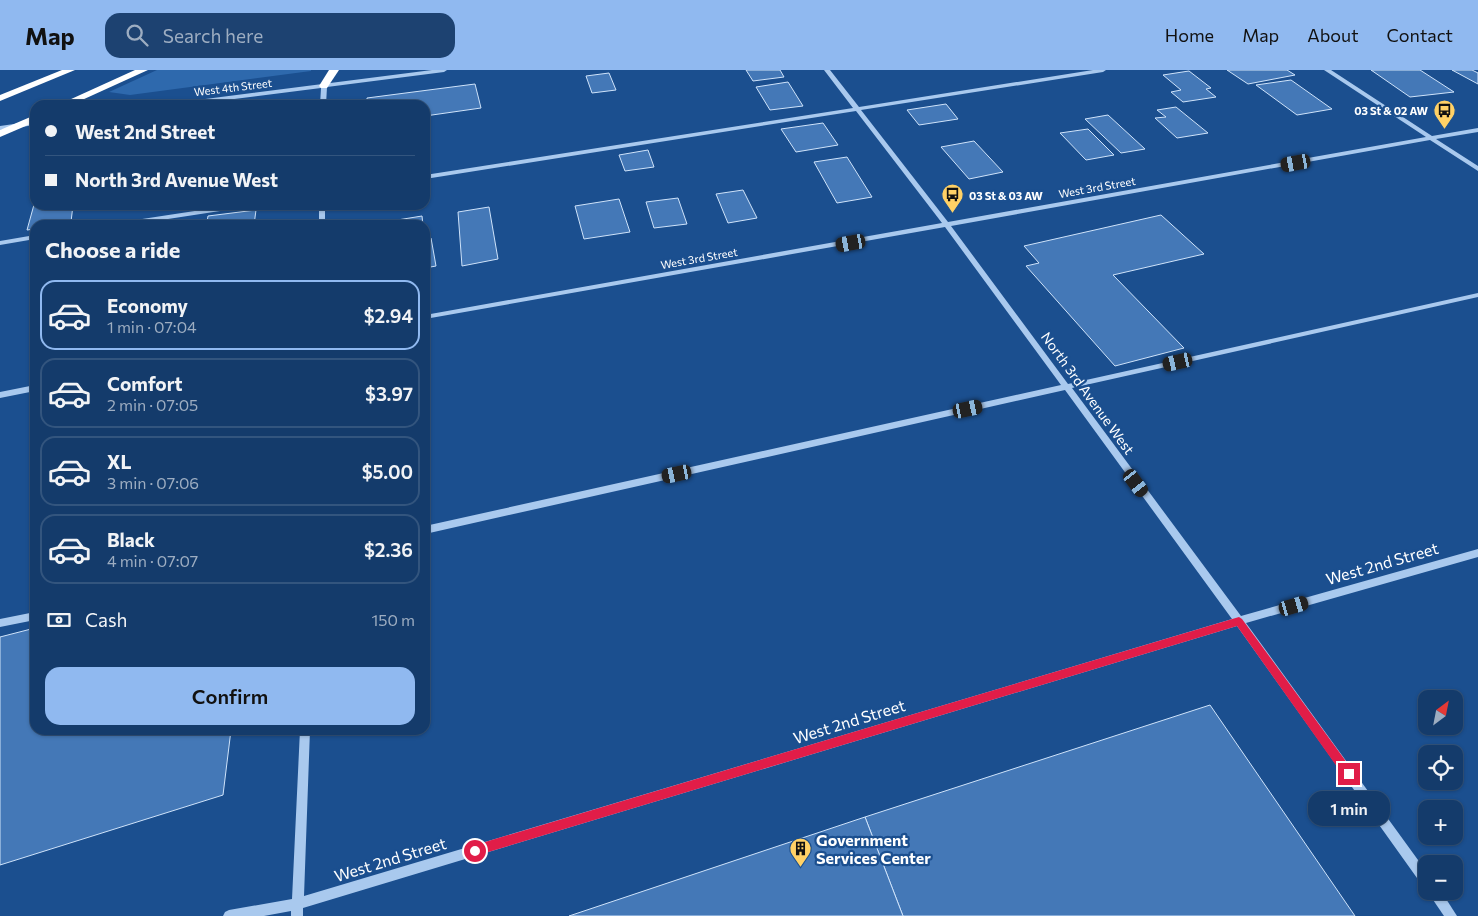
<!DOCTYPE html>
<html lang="en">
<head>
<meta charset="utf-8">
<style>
  body { margin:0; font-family:Commissioner,sans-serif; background:#1d4271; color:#f1f3f6; height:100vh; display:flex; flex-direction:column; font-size:19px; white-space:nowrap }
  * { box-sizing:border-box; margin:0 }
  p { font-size:16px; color:#9dadc1 }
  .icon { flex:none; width:28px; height:28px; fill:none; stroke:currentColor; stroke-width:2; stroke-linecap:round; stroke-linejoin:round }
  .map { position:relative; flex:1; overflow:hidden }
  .details { position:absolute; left:30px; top:150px; width:400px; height:515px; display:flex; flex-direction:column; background:#143b6b; border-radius:15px; box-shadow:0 1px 4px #0004,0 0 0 1px #33557e }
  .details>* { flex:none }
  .banner { position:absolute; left:30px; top:30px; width:400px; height:110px; border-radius:15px; box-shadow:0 1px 4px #0004,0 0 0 1px #33557e; display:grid; align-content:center; height:110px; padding:0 15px; background:#143b6b }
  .needle { width:32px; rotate:32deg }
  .fabs { position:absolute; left:1418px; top:620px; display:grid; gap:10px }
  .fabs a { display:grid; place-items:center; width:45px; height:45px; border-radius:10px; background:#143b6b; box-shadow:0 1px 4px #0004,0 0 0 1px #33557e; font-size:25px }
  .end { position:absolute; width:22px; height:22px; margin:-11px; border:6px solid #e11d48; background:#fff; box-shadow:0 0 0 2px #fff }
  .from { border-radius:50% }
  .bubble { position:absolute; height:35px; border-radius:15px; background:#143b6b; box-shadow:0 1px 4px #0004,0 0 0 1px #33557e; font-size:16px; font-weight:600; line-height:35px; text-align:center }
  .car { position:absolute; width:15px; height:30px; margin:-15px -8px; border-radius:6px; box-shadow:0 0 4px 1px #0007; background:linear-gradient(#222 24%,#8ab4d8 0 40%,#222 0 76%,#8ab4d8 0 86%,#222 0) }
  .banner b { display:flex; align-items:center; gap:18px; height:48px; font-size:19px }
  .banner b+b { border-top:1px solid #33557e }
  .banner i { width:12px; height:12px; background:#f1f3f6 }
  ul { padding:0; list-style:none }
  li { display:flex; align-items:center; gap:15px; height:70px; margin:0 10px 8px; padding:0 5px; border:2px solid #33557e; border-radius:15px }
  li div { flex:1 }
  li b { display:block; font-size:19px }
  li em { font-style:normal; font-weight:600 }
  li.on { border-color:#90b9f0 }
  li>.icon { width:45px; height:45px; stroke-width:1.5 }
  h2 { padding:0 15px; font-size:22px; line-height:60px }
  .pay { display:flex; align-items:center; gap:12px; height:55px; padding:0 15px; font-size:19px }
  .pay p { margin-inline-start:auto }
  .primary-button { display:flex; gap:10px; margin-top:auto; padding:10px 15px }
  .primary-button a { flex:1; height:58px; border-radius:15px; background:#90b9f0; color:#111; font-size:20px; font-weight:600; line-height:58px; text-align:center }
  header { display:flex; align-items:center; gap:30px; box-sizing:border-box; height:70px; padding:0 25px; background:#90b9f0; color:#111 }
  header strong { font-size:24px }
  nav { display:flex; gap:28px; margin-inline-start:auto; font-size:18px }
  .search { width:350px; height:45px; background:#1d4271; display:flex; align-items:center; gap:12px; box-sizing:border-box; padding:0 18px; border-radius:15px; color:#9dadc1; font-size:19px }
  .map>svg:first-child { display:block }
  .green { fill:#2e69ad }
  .building { fill:#4478b7; stroke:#cfe3fa }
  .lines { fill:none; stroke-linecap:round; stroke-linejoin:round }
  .minor { fill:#a9c9ee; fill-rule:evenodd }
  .highway { fill:#fff; fill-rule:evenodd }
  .route { fill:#e11d48 }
  .labels { text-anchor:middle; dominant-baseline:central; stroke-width:4.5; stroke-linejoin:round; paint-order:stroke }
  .far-street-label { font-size:11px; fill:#fff; stroke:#1b4f8f }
  .far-poi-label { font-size:11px; font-weight:bold; fill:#fff; stroke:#1b4f8f; text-anchor:end }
  .street-label { font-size:14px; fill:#fff; stroke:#1b4f8f }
  .near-street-label { font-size:16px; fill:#fff; stroke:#1b4f8f }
  .near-poi-label { font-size:16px; font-weight:bold; fill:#fff; stroke:#1b4f8f; text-anchor:start }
</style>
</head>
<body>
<header>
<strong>Map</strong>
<div class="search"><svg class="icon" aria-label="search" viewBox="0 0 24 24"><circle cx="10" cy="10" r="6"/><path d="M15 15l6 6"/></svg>Search here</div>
<nav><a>Home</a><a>Map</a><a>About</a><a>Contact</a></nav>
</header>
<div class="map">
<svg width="1478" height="846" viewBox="0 0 1478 846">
  <rect width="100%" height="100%" fill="#1b4f8f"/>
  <path class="green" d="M 157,0 L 311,0 L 311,1 L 130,25 L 109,22 Z"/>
  <g class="building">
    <path d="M 746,0 L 780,0 L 784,7 L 753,11 Z"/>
    <path d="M 1227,0 L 1287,0 L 1295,5 L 1248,14 Z"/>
    <path d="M 1371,0 L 1420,0 L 1454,22 L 1410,27 Z"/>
    <path d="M 1452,0 L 1472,0 L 1478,3 L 1478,14 Z"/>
    <path d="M 1189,1 L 1211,18 L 1206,19 L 1216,27 L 1183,32 L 1171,22 L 1181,20 L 1163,5 Z"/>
    <path d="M 609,3 L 616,20 L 592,23 L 586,6 Z"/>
    <path d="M 1291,10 L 1332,39 L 1297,45 L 1256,15 Z"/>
    <path d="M 788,12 L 803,36 L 770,40 L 756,17 Z"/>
    <path d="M 475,14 L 481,38 L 425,46 L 425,35 L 367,35 L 367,28 Z"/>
    <path d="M 946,34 L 958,49 L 919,55 L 907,40 Z"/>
    <path d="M 1176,37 L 1208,63 L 1177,68 L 1155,48 L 1166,47 L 1157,40 Z"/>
    <path d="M 1108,45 L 1145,79 L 1121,83 L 1085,49 Z"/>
    <path d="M 823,53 L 838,75 L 796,82 L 781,59 Z"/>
    <path d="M 1088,59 L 1114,85 L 1086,90 L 1060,63 Z"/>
    <path d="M 974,71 L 1003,102 L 969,109 L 941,77 Z"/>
    <path d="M 648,80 L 654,97 L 625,101 L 619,85 Z"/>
    <path d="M 847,87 L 872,127 L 837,133 L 814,92 Z"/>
    <path d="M 743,120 L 757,148 L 728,153 L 716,124 Z"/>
    <path d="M 678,128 L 687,154 L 654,158 L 646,132 Z"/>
    <path d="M 619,129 L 630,162 L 584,169 L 575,136 Z"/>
    <path d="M 35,131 L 35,135 L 73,135 L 71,152 L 35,155 L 35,159 L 27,160 Z"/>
    <path d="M 489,137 L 498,189 L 462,196 L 458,142 Z"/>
    <path d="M 256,140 L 254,155 L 194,155 L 207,152 L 208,146 Z"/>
    <path d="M 1161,145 L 1204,184 L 1113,205 L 1184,278 L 1115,296 L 1026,196 L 1039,193 L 1024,176 Z"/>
    <path d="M 422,146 L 423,155 L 384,155 L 385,152 Z"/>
    <path d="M 425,168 L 431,168 L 436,196 L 425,198 Z"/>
    <path d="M 35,558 L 35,660 L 231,660 L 223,725 L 0,795 L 0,567 Z"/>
    <path d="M 1210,635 L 1355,846 L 903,846 L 865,747 Z"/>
    <path d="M 865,747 L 903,846 L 569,846 Z"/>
  </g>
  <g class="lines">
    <g class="minor">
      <path d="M 432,0 L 447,0 L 444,2 L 327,17 L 326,35 L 320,35 L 321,18 L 187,35 L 171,35 L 174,33 Z"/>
      <path d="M 824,0 L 830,0 L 859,37 L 1093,0 L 1106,0 L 1103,2 L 861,40 L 948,152 L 1426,67 L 1324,0 L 1331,0 L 1432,66 L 1478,58 L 1478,62 L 1436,69 L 1478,96 L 1478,101 L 1430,70 L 951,156 L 1068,314 L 1478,223 L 1478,227 L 1072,318 L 1241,546 L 1478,479 L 1478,487 L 1246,553 L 1426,801 L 1426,817 L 1422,815 L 1237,556 L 303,838 L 303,846 L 291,846 L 291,841 L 264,846 L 223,846 L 225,842 L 229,840 L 292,829 L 300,660 L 310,660 L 304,826 L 1232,549 L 1065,320 L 425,464 L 425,456 L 1061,315 L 945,157 L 425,249 L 425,245 L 942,153 L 856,41 L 425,109 L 425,105 L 853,38 Z"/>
      <path d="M 35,51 L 35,55 L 0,60 L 0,56 Z"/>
      <path d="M 234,135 L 249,135 L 246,137 L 129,155 L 113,155 L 116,153 Z"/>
      <rect x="319" y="135" width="6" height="20"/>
      <path d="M 35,165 L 35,169 L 0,175 L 0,171 Z"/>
      <path d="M 35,315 L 35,321 L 0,328 L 0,322 Z"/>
      <path d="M 35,542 L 35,550 L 0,557 L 0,549 Z"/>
      <path d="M 1427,821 L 1441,821 L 1457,846 L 1444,846 Z"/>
    </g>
    <g class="highway">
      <path d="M 62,0 L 75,0 L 0,31 L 0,25 Z"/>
      <path d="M 135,0 L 148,0 L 71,35 L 58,35 Z"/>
      <path d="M 329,0 L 339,0 L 327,18 L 321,18 L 319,16 Z"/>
      <path d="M 35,45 L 35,52 L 0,67 L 0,60 Z"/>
    </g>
  </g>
  <path class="route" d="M 1239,547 L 1242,549 L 1353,701 L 1353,708 L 1345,708 L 1237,556 L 475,786 L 470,781 L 475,775 Z"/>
  <defs>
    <symbol id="bus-pin" viewBox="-11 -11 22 30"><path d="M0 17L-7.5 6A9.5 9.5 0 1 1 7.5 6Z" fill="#ffd166" stroke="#1b4f8f"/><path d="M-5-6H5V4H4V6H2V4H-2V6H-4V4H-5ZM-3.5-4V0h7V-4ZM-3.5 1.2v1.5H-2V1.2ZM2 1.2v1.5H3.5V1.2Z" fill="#111"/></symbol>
    <symbol id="building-pin" viewBox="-11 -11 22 30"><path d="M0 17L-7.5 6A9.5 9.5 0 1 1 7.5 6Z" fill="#ffd166" stroke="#1b4f8f"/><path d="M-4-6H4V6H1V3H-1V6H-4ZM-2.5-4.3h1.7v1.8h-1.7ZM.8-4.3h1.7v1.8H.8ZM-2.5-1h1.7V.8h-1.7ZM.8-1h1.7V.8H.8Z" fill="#111"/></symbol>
  </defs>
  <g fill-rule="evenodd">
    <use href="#bus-pin" x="1432" y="28" width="25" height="34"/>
    <use href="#bus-pin" x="940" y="112" width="25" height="34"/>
    <use href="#building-pin" x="788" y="766" width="25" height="34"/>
  </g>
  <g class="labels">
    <g class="far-street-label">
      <text transform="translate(233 17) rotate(-7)">West 4th Street</text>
      <text transform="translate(1097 117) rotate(-10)">West 3rd Street</text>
      <text transform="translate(699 188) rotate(-10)">West 3rd Street</text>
    </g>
    <g class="far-poi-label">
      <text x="1428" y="40">03 St &amp; 02 AW</text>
      <text x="969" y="125" text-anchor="start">03 St &amp; 03 AW</text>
    </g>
    <g class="street-label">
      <text transform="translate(1088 323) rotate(54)">North 3rd Avenue West</text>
    </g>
    <g class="near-street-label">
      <text transform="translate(1382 493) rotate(-16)">West 2nd Street</text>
      <text transform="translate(849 651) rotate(-17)">West 2nd Street</text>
      <text transform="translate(390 789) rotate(-17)">West 2nd Street</text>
    </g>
    <g class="near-poi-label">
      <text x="816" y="769">Government<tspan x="816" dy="18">Services Center</tspan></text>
    </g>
  </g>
</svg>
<div class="fabs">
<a><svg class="needle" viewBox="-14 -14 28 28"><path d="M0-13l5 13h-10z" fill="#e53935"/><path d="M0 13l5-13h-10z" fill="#9dadc1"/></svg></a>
<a><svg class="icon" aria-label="locate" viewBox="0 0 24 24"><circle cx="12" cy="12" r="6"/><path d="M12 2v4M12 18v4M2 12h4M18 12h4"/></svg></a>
<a>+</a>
<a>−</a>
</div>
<i class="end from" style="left:475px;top:781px"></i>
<i class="end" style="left:1349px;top:704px"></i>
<div class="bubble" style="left:1308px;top:721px;width:82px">1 min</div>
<i class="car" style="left:1296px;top:93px;rotate:260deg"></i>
<i class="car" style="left:851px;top:173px;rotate:260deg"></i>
<i class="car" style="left:1178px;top:292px;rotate:257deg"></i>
<i class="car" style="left:968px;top:339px;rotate:78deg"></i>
<i class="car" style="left:677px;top:404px;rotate:258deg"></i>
<i class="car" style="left:1136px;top:413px;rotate:143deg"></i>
<i class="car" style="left:1294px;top:536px;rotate:74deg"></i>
<div class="banner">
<b><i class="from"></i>West 2nd Street</b>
<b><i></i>North 3rd Avenue West</b>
</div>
<section class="details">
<h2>Choose a ride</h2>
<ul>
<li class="on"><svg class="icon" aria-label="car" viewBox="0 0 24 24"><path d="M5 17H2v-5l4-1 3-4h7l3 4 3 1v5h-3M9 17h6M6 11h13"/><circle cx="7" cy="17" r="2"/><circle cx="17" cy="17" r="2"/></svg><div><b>Economy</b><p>1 min · 07:04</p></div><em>$2.94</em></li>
<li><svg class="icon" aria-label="car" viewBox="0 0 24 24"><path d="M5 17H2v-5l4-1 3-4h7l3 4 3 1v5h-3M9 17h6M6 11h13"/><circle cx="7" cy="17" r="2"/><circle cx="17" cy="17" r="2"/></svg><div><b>Comfort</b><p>2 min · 07:05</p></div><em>$3.97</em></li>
<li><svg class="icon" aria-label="car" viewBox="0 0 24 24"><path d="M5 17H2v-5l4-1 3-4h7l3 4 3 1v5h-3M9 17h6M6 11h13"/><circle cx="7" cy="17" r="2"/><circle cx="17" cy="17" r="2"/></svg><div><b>XL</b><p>3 min · 07:06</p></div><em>$5.00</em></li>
<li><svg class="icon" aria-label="car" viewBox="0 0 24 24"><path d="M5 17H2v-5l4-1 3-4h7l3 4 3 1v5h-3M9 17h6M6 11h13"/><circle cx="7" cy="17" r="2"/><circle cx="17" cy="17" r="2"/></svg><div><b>Black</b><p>4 min · 07:07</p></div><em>$2.36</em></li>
</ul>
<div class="pay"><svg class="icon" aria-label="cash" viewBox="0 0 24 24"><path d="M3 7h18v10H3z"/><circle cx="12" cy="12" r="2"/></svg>Cash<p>150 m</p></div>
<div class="primary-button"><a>Confirm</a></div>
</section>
</div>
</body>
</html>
